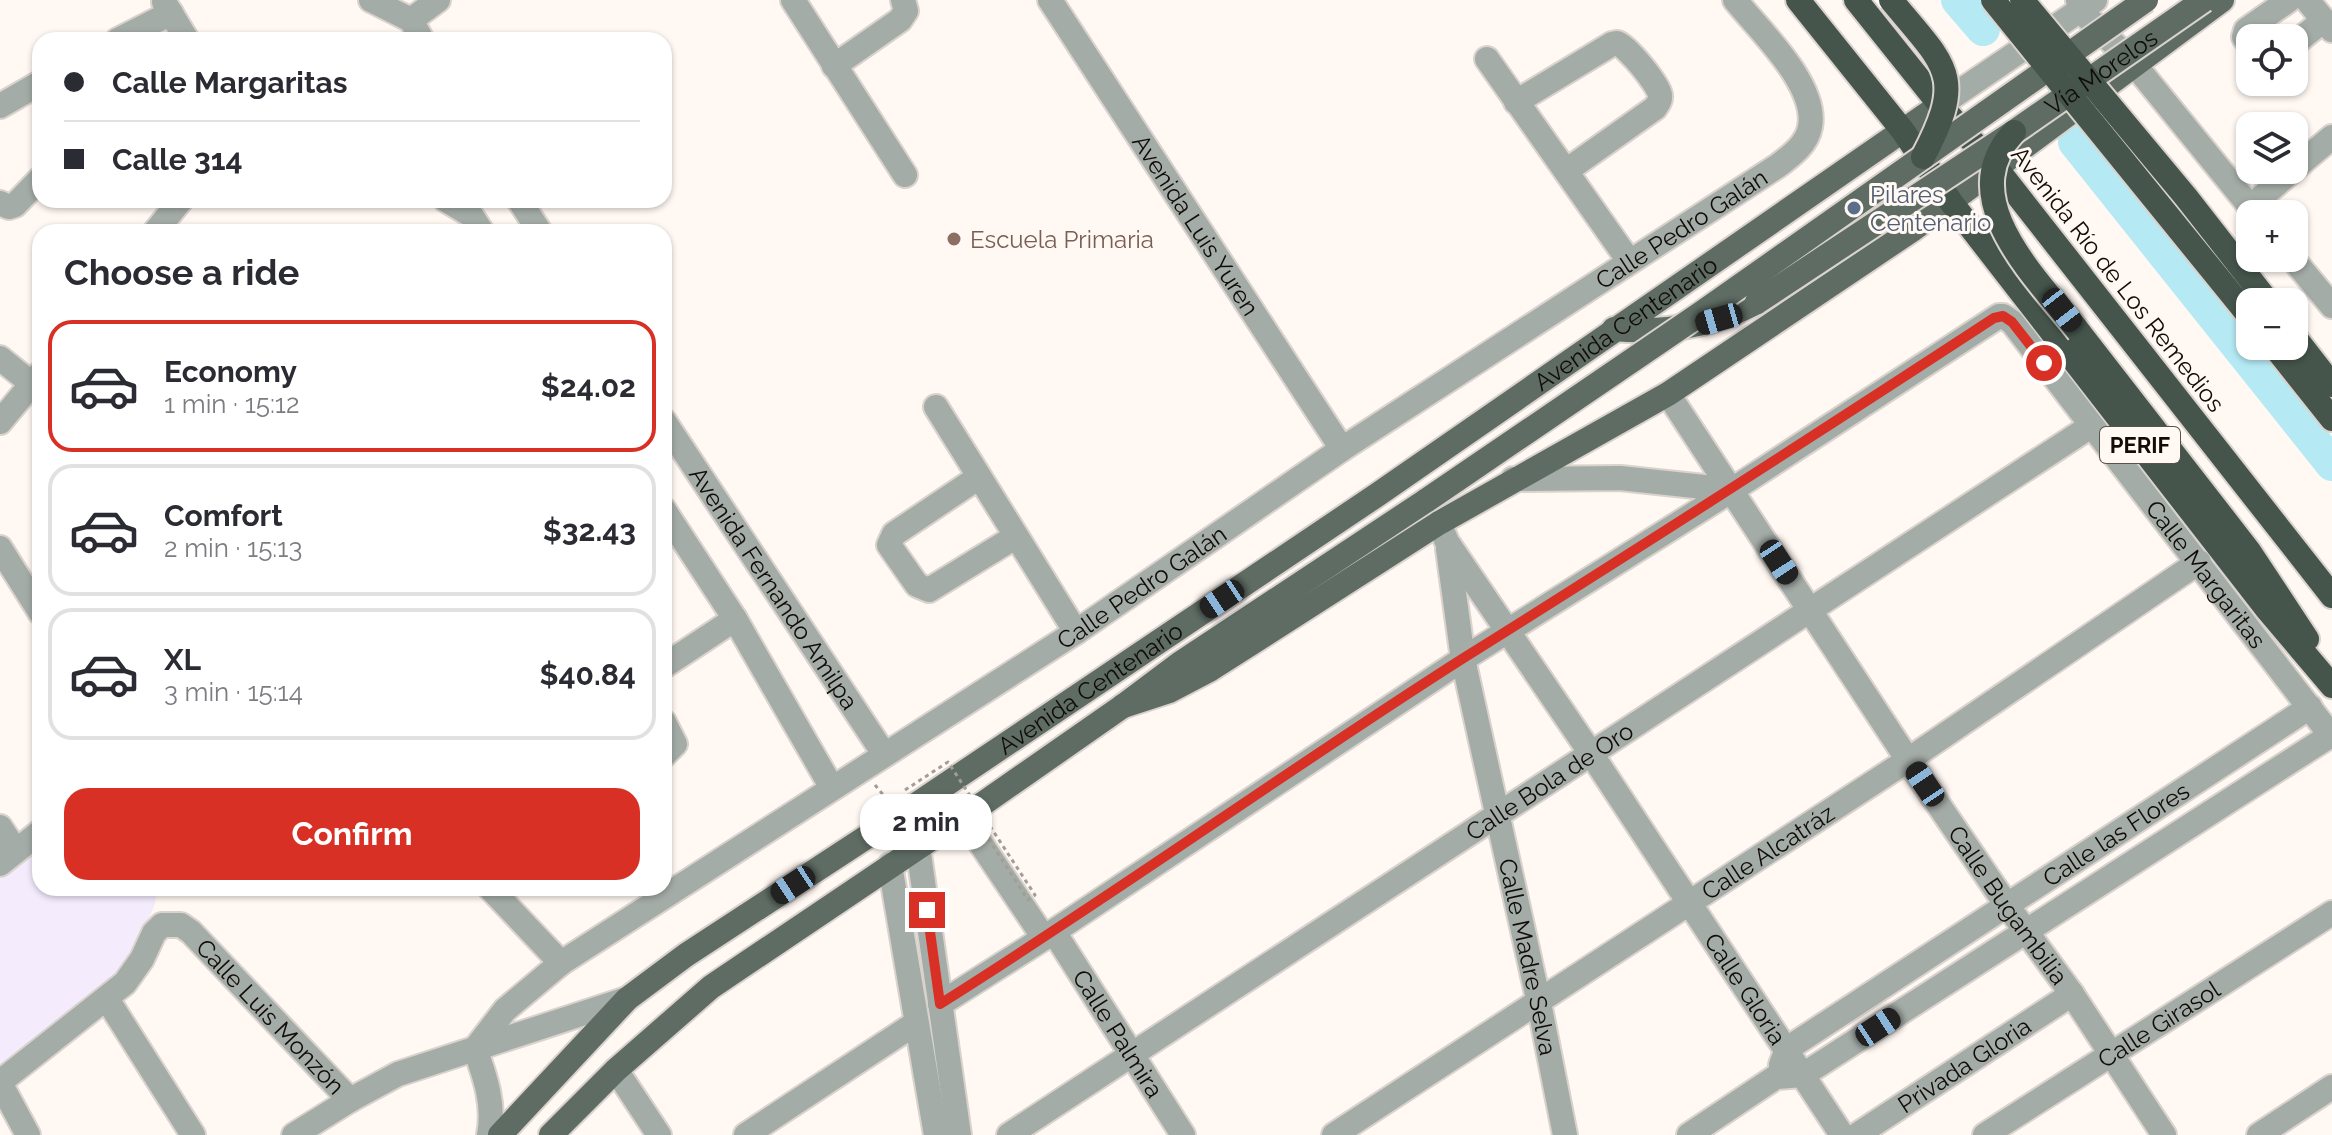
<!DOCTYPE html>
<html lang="en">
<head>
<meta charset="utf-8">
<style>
  body { margin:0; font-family:Raleway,sans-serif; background:#f7f7f7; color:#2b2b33; height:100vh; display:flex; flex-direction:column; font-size:30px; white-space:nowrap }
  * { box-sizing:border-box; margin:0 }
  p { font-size:26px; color:#7c7c81 }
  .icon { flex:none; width:44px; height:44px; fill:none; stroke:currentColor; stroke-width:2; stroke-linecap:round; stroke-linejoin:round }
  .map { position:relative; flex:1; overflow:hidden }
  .drawer { position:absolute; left:32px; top:224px; width:640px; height:672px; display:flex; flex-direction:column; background:#fff; border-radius:24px; box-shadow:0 2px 6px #0004 }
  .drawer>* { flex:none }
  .top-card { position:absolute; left:32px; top:32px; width:640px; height:176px; border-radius:24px; box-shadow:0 2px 6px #0004; display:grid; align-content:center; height:176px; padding:0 32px; background:#fff }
  .controls { position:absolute; left:2236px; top:24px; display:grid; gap:16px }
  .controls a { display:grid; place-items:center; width:72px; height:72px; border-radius:16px; background:#fff; box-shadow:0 2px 6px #0004; font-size:40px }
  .end { position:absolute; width:36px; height:36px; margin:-18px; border:10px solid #d93025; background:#fff; box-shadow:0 0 0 4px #fff }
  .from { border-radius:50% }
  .bubble { position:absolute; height:56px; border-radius:24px; background:#fff; box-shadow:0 2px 6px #0004; font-size:26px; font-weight:700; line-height:56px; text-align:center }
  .car { position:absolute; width:24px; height:48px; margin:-24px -12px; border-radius:10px; box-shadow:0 0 6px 2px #0007; background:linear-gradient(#222 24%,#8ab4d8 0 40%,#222 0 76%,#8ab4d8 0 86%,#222 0) }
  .top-card b { display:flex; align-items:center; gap:28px; height:76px; font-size:30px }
  .top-card b+b { border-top:2px solid #e1e1e2 }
  .top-card i { width:20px; height:20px; background:#2b2b33 }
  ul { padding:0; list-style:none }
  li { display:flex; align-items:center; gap:24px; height:132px; margin:0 16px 12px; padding:0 16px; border:4px solid #e1e1e2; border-radius:24px }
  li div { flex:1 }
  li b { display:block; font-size:30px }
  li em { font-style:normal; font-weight:700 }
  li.selected { border-color:#d93025 }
  li>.icon { width:72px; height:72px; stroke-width:1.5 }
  h2 { padding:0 32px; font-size:36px; line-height:96px }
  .action { display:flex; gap:16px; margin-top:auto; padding:16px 32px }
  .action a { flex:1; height:92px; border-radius:24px; background:#d93025; color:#fff; font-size:32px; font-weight:700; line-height:92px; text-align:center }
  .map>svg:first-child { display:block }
  .education { fill:#f4ecfd }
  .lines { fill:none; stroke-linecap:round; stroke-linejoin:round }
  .river { stroke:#b5eaf5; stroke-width:34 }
  .minor-casing { stroke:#d9d2cd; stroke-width:28 }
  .major-casing { stroke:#d9d2cd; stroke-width:28 }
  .highway-casing { stroke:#d9d2cd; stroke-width:28 }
  .path { stroke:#a39d98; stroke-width:3; stroke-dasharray:4 4; stroke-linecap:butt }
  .minor { stroke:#a4aca7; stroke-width:24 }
  .major { stroke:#5e6c63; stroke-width:24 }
  .highway { stroke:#45554c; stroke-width:24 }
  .major-bridge-casing { stroke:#d9d2cd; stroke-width:28; stroke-linecap:butt }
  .highway-bridge-casing { stroke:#d9d2cd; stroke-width:28; stroke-linecap:butt }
  .path-bridge { stroke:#a39d98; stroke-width:3; stroke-dasharray:4 4; stroke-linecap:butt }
  .major-bridge { stroke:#5e6c63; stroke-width:24 }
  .highway-bridge { stroke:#45554c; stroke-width:24 }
  .route { stroke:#d93025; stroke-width:10 }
  .service-dot { fill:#5c6f8a; stroke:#fff8f3; stroke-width:3 }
  .education-dot { fill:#8d6e63; stroke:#fff8f3; stroke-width:3 }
  .labels { text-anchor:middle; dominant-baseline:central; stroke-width:6; stroke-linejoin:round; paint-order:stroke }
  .shield { fill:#fff8f3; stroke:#58534e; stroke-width:2 }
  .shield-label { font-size:22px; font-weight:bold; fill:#110c07 }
  .street-label { font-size:24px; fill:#110c07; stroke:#fff8f3 }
  .service-label { font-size:24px; fill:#4e5e75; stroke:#fff8f3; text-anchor:start }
  .education-label { font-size:24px; fill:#785e54; stroke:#fff8f3; text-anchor:start }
</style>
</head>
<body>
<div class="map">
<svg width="2332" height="1135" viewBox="0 0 2332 1135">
  <rect width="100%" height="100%" fill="#fff8f3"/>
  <path class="education" d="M 40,847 L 40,888 L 157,888 L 155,903 L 137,952 L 103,995 L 0,1070 L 0,879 Z"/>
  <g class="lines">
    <g class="river">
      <path d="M 1958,0 L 1983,29"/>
      <path d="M 2075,142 L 2332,464"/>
    </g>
    <defs>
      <g id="minor">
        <path d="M 371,0 L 411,20 L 422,40"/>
        <path d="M 793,0 L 905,175"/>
        <path id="s1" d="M 1050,0 L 1342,449"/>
        <path d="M 2078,0 L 2080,10 L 2134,64 L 2256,214"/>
        <path d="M 2307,0 L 2332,30"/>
        <path d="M 164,2 L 187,40"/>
        <path d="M 411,20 L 438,0"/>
        <path d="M 118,40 L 171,13"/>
        <path d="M 2294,44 L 2324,20"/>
        <path d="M 2250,45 L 2244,37 L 2246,30 L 2289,0"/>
        <path d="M 1487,59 L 1629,261"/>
        <path d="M 834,66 L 900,20 L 906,11 L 903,0"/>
        <path d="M 1516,102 L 1612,44 L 1617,43 C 1628,47 1658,84 1660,95 C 1661,101 1658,103 1655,108 L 1566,171"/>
        <path d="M 1940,105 L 2095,0"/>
        <path d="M 0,106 L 40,83"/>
        <path d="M 2294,169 L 2332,137"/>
        <path d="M 446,200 L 471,215 L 482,232"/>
        <path d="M 519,200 L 540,232"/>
        <path d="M 0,203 L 9,207 L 15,205 L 40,179"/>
        <path d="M 2250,207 L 2293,170"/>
        <path d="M 155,232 L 181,200"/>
        <path d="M 2292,258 L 2332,306"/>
        <path d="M 0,358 L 32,384"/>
        <path id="s2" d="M 1668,394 L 1908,760 L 2006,904 L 2072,994 L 2164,1135"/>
        <path d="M 936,407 L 1076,632"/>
        <path id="s3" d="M 664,421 L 884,754"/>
        <path d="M 0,422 L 40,374"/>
        <path d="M 979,477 L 894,534 L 889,545 L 917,585 L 929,590 L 1015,537"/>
        <path d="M 1513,479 L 1620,478 L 1732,490"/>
        <path d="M 664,510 L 735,619 L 832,788"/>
        <path id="s4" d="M 1439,523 L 1447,542 L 1592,755 L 1842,1135"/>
        <path d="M 0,548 L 40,612"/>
        <path id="s5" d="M 1448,549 L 1463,659 L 1539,1003 L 1565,1135"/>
        <path d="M 664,666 L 735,619"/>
        <path d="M 664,722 L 675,744 L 664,755"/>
        <path d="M 963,817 L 1044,938"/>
        <path d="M 0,827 L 16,851"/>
        <path d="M 918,847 L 959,1135"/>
        <path d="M 0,864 L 40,832"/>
        <path d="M 890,865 L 936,1135"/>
        <path d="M 490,888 L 561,963"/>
        <path id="s6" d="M 1054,932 L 1183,1135"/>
        <path d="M 107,999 L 193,1135"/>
        <path id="s7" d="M 940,1004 L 1044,938 L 1463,659 L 1732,490 L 1999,316 L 2003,316 L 2012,322 L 2332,737"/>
        <path id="s8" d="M 475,1049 L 505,1010 L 561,963 L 1076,632 L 1342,449 L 1779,165 C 1792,155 1807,144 1810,127 C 1818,85 1760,31 1735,0"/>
        <path d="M 475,1049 C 485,1076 495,1105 489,1135"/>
        <path id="s9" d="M 1781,1065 L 1787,1049 L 2310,707"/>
        <path d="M 616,1070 L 659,1135"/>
        <path id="s10" d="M 0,1082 L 125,983 L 142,959 L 154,933 L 162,925 L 181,925 L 191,932 L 350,1100"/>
        <path d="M 0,1083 L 28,1135"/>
        <path d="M 294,1135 L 350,1100 L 398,1074 L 627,999"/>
        <path d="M 746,1135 L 916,1023"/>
        <path id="s11" d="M 1009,1135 L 2091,426"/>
        <path id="s12" d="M 1334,1135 L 1908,760 L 2199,562"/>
        <path d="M 1689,1135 L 1776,1077 L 1803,1075 L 2331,735"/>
        <path id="s13" d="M 1857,1135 L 2072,994"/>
        <path id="s14" d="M 1985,1135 L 2332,913"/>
        <path d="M 2259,1135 L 2332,1087"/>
      </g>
      <g id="major">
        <path d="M 1614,329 C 1665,334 1711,326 1757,302"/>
        <path d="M 1123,706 L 1169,691 L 1211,669 L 1439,523 L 1668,394 L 1912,230 L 2222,0"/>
        <path id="s15" d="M 500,1135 L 627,999 L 686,955 L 914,806 L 1377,495 L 1940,105"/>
        <path d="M 551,1135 L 616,1070 L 711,987 L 971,812 L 1123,706 L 1179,664 L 1427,500"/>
      </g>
      <g id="highway">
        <path d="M 1798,0 L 1903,131 L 1951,202 L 2266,608 L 2332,686"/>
        <path d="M 1856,0 L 1940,105 L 1997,169 L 2332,596"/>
        <path d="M 2079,332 L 2249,551 L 2307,639"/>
        <path d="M 2294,336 L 2332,385"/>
        <path d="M 2274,346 L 2332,419"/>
      </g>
    </defs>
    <use href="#minor" class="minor-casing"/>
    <use href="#major" class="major-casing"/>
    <use href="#highway" class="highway-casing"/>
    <path class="path" d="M 875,785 L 885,797"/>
    <use href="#minor" class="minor"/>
    <use href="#major" class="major"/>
    <use href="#highway" class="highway"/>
    <defs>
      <g id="major-bridge">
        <path id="s16" d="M 1757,302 L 2014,132 L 2204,0"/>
        <path d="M 1427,500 L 1703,312 L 2146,0"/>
      </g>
      <g id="highway-bridge">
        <path d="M 1891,0 C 1945,66 1967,74 1923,157"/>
        <path d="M 1993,0 L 2250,317"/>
        <path d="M 2022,0 L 2186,197 L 2268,302"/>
        <path d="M 2014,132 C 1951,199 2039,280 2079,332"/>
      </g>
    </defs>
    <use href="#major-bridge" class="major-bridge-casing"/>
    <use href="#highway-bridge" class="highway-bridge-casing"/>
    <path class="path-bridge" d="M 905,790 L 948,762 L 1035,895 L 1028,900 L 982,829"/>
    <use href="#major-bridge" class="major-bridge"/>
    <use href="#highway-bridge" class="highway-bridge"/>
  </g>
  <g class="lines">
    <path class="route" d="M 927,910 L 940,1004 C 1117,893 1286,771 1462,659 C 1641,547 1818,433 1994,318 L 2003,316 L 2012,322 L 2044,363"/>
  </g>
  <circle class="service-dot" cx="1854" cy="208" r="8"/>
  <circle class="education-dot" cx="954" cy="239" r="8"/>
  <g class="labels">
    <rect class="shield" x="2100" y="427" width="80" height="36" rx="6"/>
    <g class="shield-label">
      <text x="2140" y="445">PERIF</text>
    </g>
    <g class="street-label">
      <text stroke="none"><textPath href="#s16" startOffset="414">Vía Morelos</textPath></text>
      <text stroke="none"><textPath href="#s1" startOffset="268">Avenida Luis Yuren</textPath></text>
      <text stroke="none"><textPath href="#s8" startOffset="1462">Calle Pedro Galán</textPath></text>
      <text transform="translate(2118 279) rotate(52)">Avenida Río de Los Remedios</text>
      <text stroke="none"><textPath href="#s15" startOffset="1392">Avenida Centenario</textPath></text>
      <text stroke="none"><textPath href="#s7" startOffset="1596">Calle Margaritas</textPath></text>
      <text stroke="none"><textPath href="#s8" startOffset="814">Calle Pedro Galán</textPath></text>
      <text stroke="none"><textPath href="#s3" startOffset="200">Avenida Fernando Amilpa</textPath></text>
      <text stroke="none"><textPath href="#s15" startOffset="744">Avenida Centenario</textPath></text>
      <text stroke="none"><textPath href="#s11" startOffset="646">Calle Bola de Oro</textPath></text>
      <text stroke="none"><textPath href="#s9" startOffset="410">Calle las Flores</textPath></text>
      <text stroke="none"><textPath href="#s12" startOffset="518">Calle Alcatráz</textPath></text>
      <text stroke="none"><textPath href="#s2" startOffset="614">Calle Bugambilia</textPath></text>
      <text stroke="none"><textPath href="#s5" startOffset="416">Calle Madre Selva</textPath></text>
      <text stroke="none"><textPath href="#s4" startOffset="558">Calle Gloria</textPath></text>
      <text stroke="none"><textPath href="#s10" startOffset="376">Calle Luis Monzón</textPath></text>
      <text stroke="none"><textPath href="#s14" startOffset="206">Calle Girasol</textPath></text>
      <text stroke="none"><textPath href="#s6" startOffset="120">Calle Palmira</textPath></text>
      <text stroke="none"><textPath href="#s13" startOffset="128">Privada Gloria</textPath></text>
    </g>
    <g class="service-label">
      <text x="1870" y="194">Pilares<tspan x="1870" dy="28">Centenario</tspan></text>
    </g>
    <g class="education-label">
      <text x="970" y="239">Escuela Primaria</text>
    </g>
  </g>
</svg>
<div class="controls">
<a><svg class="icon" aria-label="locate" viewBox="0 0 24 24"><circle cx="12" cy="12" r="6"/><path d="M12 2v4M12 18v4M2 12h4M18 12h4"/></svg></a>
<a><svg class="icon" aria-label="layers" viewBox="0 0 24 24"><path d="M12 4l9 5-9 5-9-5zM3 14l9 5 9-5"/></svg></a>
<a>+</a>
<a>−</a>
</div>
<i class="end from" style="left:2044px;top:363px"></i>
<i class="end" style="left:927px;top:910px"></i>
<div class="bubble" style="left:860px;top:794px;width:132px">2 min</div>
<i class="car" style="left:2062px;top:310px;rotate:142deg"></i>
<i class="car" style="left:1719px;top:319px;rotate:254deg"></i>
<i class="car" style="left:1779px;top:562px;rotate:147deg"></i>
<i class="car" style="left:1222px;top:599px;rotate:236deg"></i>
<i class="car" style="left:1925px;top:784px;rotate:326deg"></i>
<i class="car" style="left:793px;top:885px;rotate:237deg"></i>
<i class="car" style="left:1878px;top:1027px;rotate:57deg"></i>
<div class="top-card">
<b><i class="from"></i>Calle Margaritas</b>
<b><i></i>Calle 314</b>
</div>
<section class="drawer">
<h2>Choose a ride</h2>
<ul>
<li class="selected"><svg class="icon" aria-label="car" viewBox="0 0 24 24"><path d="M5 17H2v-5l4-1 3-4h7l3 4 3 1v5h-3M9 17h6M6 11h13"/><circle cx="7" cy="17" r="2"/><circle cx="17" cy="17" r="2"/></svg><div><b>Economy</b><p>1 min · 15:12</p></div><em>$24.02</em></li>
<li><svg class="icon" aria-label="car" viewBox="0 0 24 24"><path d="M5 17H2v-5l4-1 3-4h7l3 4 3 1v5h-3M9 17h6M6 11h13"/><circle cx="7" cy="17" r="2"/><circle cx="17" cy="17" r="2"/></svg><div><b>Comfort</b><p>2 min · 15:13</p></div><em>$32.43</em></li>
<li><svg class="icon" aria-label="car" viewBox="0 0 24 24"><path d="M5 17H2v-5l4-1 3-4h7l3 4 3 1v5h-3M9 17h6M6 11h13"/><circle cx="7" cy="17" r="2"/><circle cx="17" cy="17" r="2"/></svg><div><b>XL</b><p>3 min · 15:14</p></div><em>$40.84</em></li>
</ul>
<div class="action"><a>Confirm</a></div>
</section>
</div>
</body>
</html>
